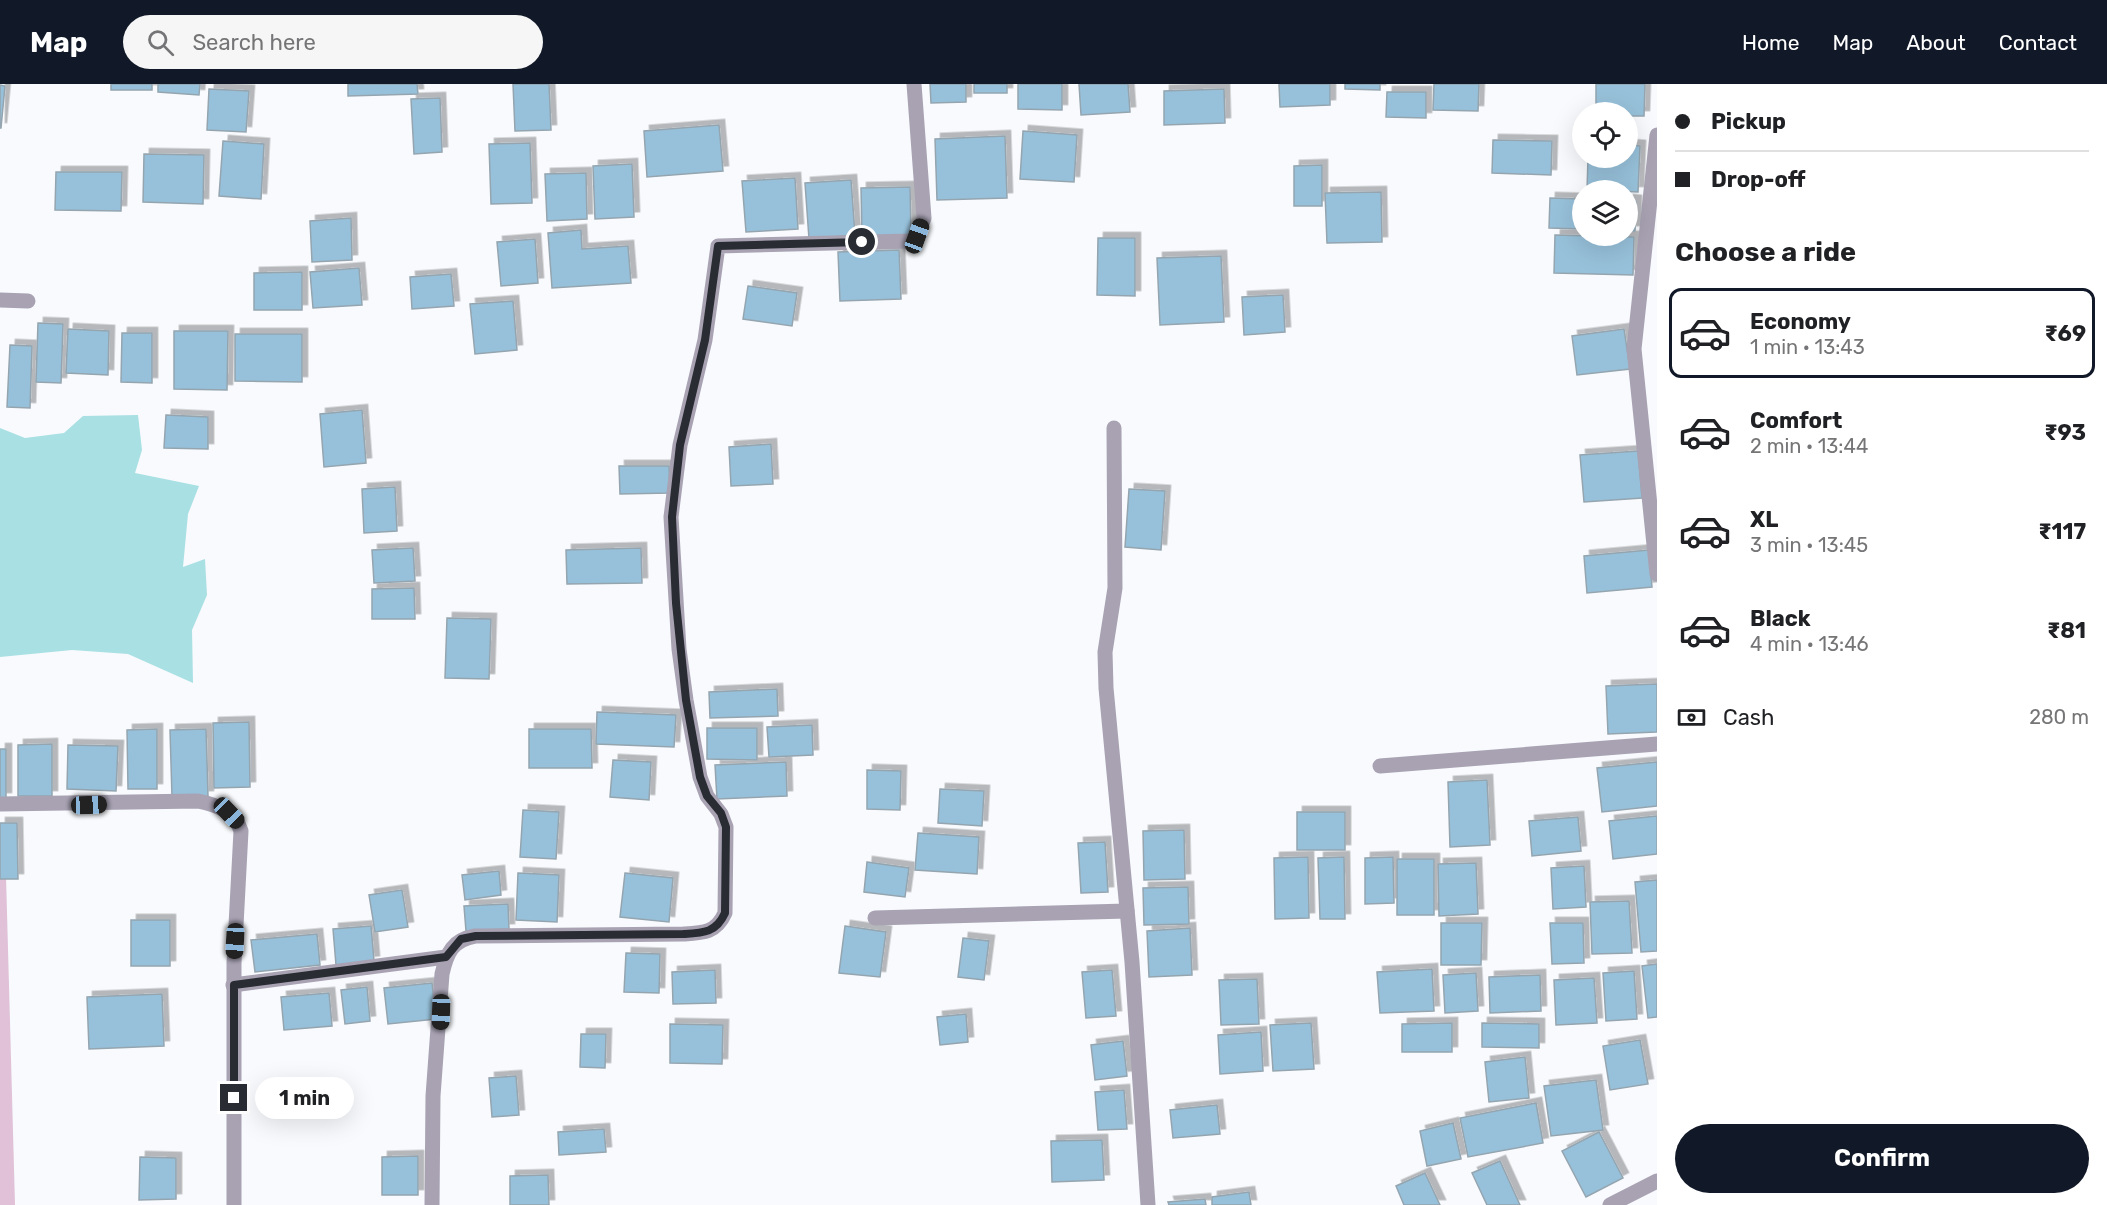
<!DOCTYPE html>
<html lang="en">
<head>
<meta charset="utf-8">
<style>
  body { margin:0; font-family:Rubik,sans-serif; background:#f6f6f6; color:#202124; height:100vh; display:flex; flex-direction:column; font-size:22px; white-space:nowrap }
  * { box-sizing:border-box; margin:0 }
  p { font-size:20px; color:#757577 }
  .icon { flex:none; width:33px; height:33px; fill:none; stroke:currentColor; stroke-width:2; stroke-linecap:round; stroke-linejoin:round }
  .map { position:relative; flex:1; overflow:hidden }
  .details { display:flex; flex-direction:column; background:#fff; width:450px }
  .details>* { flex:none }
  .guide { display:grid; align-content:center; height:132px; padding:0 18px; background:#fff }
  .tools { position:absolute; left:1572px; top:18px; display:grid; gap:12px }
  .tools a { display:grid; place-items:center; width:66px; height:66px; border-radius:50%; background:#fff; box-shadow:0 6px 24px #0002; font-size:30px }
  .end { position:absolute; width:27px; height:27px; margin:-14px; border:8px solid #292c32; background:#fff; box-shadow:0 0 0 3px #fff }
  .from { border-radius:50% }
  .bubble { position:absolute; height:42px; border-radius:21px; background:#fff; box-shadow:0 6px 24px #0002; font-size:20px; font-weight:700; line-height:42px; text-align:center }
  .car { position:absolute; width:18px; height:36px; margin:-18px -9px; border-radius:8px; box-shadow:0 0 4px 2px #0007; background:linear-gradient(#222 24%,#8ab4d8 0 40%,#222 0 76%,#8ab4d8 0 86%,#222 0) }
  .guide b { display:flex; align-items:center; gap:21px; height:57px; font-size:22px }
  .guide b+b { border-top:2px solid #e0e0e0 }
  .guide i { width:15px; height:15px; background:#202124 }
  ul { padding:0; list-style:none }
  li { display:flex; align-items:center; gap:18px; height:90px; margin:0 12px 9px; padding:0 6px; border:3px solid transparent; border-radius:12px }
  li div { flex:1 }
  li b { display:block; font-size:22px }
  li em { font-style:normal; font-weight:700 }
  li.on { border-color:#111827 }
  li>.icon { width:54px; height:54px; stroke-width:1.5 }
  h2 { padding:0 18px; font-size:27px; line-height:72px }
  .pay { display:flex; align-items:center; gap:15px; height:66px; padding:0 18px; font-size:22px }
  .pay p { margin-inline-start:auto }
  .button { display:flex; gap:12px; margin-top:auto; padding:12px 18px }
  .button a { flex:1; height:69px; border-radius:36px; background:#111827; color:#fff; font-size:24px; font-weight:700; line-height:69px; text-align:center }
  header { display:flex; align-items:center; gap:36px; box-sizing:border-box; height:84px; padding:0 30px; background:#111827; color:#fff }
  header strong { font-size:28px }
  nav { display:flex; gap:33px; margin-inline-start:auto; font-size:21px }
  .search { width:420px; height:54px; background:#f6f6f6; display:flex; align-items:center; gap:15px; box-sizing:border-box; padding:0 21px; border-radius:33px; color:#757577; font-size:22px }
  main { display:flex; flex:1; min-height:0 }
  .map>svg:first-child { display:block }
  .green { fill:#e0c1d8 }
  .water { fill:#a8e0e4 }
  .building { fill:#97c1da; stroke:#94a5b0; stroke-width:1.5; filter:url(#shadow) }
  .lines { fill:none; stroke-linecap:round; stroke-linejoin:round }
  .minor { stroke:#a8a2b3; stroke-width:15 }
  .route { stroke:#292c32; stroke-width:8 }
</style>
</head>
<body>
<header>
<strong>Map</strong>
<div class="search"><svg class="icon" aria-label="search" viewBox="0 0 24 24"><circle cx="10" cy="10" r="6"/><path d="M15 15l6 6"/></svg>Search here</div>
<nav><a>Home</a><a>Map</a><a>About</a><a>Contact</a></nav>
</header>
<main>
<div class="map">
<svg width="1657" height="1121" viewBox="0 0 1657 1121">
  <defs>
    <filter id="shadow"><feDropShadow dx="5.5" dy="-5.5" stdDeviation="0" flood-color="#0004"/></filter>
  </defs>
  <rect width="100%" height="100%" fill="#f8fafd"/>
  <path class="green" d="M 0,792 L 6,792 L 15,1121 L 0,1121 Z"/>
  <path class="water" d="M 138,331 L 142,366 L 135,389 L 199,402 L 188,430 L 183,483 L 205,475 L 207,511 L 192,546 L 193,599 L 128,570 L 72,566 L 0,573 L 0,344 L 25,354 L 64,349 L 83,332 Z"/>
  <g class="building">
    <rect x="111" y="0" width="41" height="6"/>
    <path d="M 158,0 L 200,0 L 199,11 L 158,8 Z"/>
    <path d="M 348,0 L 417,0 L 418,10 L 348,12 Z"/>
    <path d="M 513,0 L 549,0 L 551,46 L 515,47 Z"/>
    <path d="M 930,0 L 966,0 L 966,18 L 931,19 Z"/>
    <rect x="974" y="0" width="33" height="9"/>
    <path d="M 1018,0 L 1062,0 L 1062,26 L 1018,25 Z"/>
    <path d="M 1079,0 L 1128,0 L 1130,28 L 1081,31 Z"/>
    <path d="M 1279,0 L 1330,0 L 1330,21 L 1280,23 Z"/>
    <path d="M 1345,0 L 1380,0 L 1380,6 L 1345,5 Z"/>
    <path d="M 1434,0 L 1479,0 L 1478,27 L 1433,26 Z"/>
    <path d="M 1596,0 L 1645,0 L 1644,32 L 1628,32 L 1628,28 L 1596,28 Z"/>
    <path d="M 0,1 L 5,2 L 1,44 L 0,44 Z"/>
    <path d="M 209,5 L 249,7 L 246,48 L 207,46 Z"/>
    <path d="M 1224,5 L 1225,39 L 1164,41 L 1164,7 Z"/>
    <path d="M 1387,8 L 1426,8 L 1426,34 L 1386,33 Z"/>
    <path d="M 440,14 L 442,68 L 414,70 L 411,15 Z"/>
    <path d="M 719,41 L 723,87 L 647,93 L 644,47 Z"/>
    <path d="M 1023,47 L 1077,51 L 1074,98 L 1020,95 Z"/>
    <path d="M 1005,52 L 1007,114 L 937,116 L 935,55 Z"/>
    <path d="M 1493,56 L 1552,57 L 1551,91 L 1492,89 Z"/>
    <path d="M 223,57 L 264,60 L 261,115 L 219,112 Z"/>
    <path d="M 530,59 L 532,119 L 491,120 L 489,60 Z"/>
    <path d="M 1628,61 L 1640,62 L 1638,108 L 1587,106 L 1588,74 L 1628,74 Z"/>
    <path d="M 144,70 L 204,71 L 203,120 L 143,118 Z"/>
    <path d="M 632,80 L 634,133 L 595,135 L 593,82 Z"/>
    <path d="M 1322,81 L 1322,122 L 1294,122 L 1294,82 Z"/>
    <path d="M 56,88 L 122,88 L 121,127 L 55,126 Z"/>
    <path d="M 586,89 L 587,135 L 547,137 L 545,90 Z"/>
    <path d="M 795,94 L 798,145 L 746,148 L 742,97 Z"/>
    <path d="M 851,96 L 855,151 L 809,155 L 805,99 Z"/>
    <path d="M 910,103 L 911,151 L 862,152 L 861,104 Z"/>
    <path d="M 1381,108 L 1382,158 L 1327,159 L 1325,109 Z"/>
    <path d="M 1550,114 L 1582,115 L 1582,145 L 1549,144 Z"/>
    <path d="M 1628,116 L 1636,117 L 1635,147 L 1628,147 Z"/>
    <path d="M 351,134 L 352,176 L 312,178 L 310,137 Z"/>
    <path d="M 581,146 L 582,165 L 628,162 L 631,199 L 552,204 L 548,149 Z"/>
    <path d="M 1555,151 L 1634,153 L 1633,191 L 1554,189 Z"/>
    <path d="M 1098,154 L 1135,154 L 1135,212 L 1097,211 Z"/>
    <path d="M 535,155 L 538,199 L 501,202 L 497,158 Z"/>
    <path d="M 899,166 L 901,215 L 840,217 L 838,168 Z"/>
    <path d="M 1221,172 L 1224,238 L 1160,241 L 1157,174 Z"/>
    <path d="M 359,184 L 362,221 L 313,224 L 310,188 Z"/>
    <path d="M 302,188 L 302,226 L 254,226 L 254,189 Z"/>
    <path d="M 451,190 L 454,222 L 412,225 L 410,193 Z"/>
    <path d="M 748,202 L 797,209 L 792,242 L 743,235 Z"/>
    <path d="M 1283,211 L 1285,248 L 1244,251 L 1242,213 Z"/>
    <path d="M 513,217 L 517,266 L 475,270 L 470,220 Z"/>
    <path d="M 38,239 L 63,240 L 61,299 L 36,298 Z"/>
    <path d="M 68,245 L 109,247 L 108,291 L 66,289 Z"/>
    <path d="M 1624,245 L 1630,285 L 1577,291 L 1572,252 Z"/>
    <path d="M 174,247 L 228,247 L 227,306 L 174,305 Z"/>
    <path d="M 122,249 L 152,249 L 152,299 L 121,298 Z"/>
    <path d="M 235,250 L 302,250 L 302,298 L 235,297 Z"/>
    <path d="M 10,261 L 32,262 L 30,324 L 7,323 Z"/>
    <path d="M 362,326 L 366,379 L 324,383 L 320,330 Z"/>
    <path d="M 166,331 L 208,333 L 208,365 L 164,364 Z"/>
    <path d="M 771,360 L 773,400 L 731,402 L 729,363 Z"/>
    <path d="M 1638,367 L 1642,414 L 1584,418 L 1580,371 Z"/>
    <path d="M 619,382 L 669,382 L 670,409 L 620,410 Z"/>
    <path d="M 395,403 L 397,447 L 364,449 L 362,405 Z"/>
    <path d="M 1129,405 L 1165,407 L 1161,466 L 1125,463 Z"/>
    <path d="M 413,464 L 415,497 L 374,499 L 372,466 Z"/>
    <path d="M 641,464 L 642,499 L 567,500 L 566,466 Z"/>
    <path d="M 1649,466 L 1652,503 L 1587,509 L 1584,472 Z"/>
    <path d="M 414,504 L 415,535 L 372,535 L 372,505 Z"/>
    <path d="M 447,534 L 491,535 L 489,595 L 445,594 Z"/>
    <path d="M 1657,600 L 1657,648 L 1608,650 L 1606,602 Z"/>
    <path d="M 777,605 L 778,632 L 710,634 L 709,608 Z"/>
    <path d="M 597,628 L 676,631 L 674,663 L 596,660 Z"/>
    <path d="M 249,638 L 250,703 L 214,704 L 213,639 Z"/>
    <path d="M 812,641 L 813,671 L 769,673 L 767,643 Z"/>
    <path d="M 707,644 L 757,644 L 757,676 L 707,675 Z"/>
    <path d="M 157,645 L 157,705 L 128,705 L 127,646 Z"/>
    <path d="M 206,645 L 208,712 L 172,713 L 170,646 Z"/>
    <path d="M 529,645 L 591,645 L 592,684 L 529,684 Z"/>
    <path d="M 52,660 L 52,712 L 18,712 L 18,661 Z"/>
    <path d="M 68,661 L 118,662 L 116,707 L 67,705 Z"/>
    <rect x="0" y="665" width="6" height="49"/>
    <path d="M 613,676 L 651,678 L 649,716 L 610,713 Z"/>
    <path d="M 786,678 L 787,712 L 717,715 L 715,681 Z"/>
    <path d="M 1657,678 L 1657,722 L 1602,728 L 1597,684 Z"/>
    <path d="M 867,686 L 901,687 L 900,726 L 867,725 Z"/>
    <path d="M 1487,696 L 1490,761 L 1450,763 L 1448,698 Z"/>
    <path d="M 940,705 L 984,707 L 982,742 L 938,739 Z"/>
    <path d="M 523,726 L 559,728 L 556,775 L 520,773 Z"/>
    <rect x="1297" y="728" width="48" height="38"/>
    <path d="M 1657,732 L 1657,770 L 1613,775 L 1609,737 Z"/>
    <path d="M 1578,733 L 1581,767 L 1532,772 L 1529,737 Z"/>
    <path d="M 0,739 L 17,739 L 18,795 L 0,795 Z"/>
    <path d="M 1184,746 L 1185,795 L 1144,796 L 1143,747 Z"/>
    <path d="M 918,749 L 979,753 L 977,790 L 915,786 Z"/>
    <path d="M 1105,758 L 1108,808 L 1081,809 L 1078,759 Z"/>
    <path d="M 1308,773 L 1309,834 L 1275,835 L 1274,774 Z"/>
    <path d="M 1344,773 L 1345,835 L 1320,835 L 1318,774 Z"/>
    <path d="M 1393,773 L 1394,819 L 1365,820 L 1365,774 Z"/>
    <rect x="1397" y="775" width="37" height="56"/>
    <path d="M 867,778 L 909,784 L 905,813 L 864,808 Z"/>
    <path d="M 1476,779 L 1478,830 L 1439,832 L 1438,780 Z"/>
    <path d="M 1584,782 L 1586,823 L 1553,825 L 1551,784 Z"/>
    <path d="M 499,787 L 501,811 L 465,816 L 462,791 Z"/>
    <path d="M 518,789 L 559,791 L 557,838 L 516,836 Z"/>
    <path d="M 625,789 L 673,794 L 669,838 L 620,833 Z"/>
    <path d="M 1657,796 L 1657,867 L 1641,868 L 1635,798 Z"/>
    <path d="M 1188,803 L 1189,840 L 1144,841 L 1143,804 Z"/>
    <path d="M 402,806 L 408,843 L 375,848 L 369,811 Z"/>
    <path d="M 1629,817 L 1632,869 L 1592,870 L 1590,818 Z"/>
    <path d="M 508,820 L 509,845 L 466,847 L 464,822 Z"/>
    <rect x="131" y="836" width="39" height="46"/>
    <path d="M 1441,839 L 1482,839 L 1481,881 L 1441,881 Z"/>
    <path d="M 1550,839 L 1583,839 L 1584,879 L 1552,880 Z"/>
    <path d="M 371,842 L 374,877 L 336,881 L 333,845 Z"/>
    <path d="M 845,842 L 886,848 L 880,893 L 839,889 Z"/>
    <path d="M 1190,844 L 1192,891 L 1149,893 L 1147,847 Z"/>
    <path d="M 317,850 L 320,881 L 255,888 L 251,856 Z"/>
    <path d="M 963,854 L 989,857 L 984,896 L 958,893 Z"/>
    <path d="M 626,869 L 660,870 L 659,909 L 624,908 Z"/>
    <path d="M 1657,880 L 1657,933 L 1648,934 L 1642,882 Z"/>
    <path d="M 1432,885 L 1434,927 L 1380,929 L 1377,888 Z"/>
    <path d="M 715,886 L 716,919 L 673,920 L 672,888 Z"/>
    <path d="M 1112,886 L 1116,932 L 1086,934 L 1082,888 Z"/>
    <path d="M 1634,887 L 1637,935 L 1606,937 L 1603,889 Z"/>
    <path d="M 1476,889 L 1478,927 L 1445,929 L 1443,891 Z"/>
    <path d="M 1540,891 L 1541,927 L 1490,929 L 1489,893 Z"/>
    <path d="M 1594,894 L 1597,939 L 1556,941 L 1554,896 Z"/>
    <path d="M 1257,895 L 1259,940 L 1221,941 L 1219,896 Z"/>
    <path d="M 432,899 L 436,935 L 388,940 L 384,904 Z"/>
    <path d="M 367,903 L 370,937 L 345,940 L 341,906 Z"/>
    <path d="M 329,909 L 332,942 L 284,946 L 281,913 Z"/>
    <path d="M 162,910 L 164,962 L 89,965 L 87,913 Z"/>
    <path d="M 966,930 L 968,958 L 940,961 L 937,933 Z"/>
    <path d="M 1311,939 L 1314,985 L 1273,987 L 1270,941 Z"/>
    <path d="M 1452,939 L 1452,968 L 1402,968 L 1402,940 Z"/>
    <path d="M 1482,939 L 1539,940 L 1539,964 L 1482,963 Z"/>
    <path d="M 670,940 L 723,941 L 722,980 L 670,979 Z"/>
    <path d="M 1261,948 L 1263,987 L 1220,990 L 1218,951 Z"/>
    <path d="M 581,950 L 606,950 L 605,984 L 580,983 Z"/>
    <path d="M 1640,956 L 1648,1000 L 1610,1006 L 1603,962 Z"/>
    <path d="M 1123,957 L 1127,992 L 1095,996 L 1091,961 Z"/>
    <path d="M 1525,973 L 1529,1014 L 1489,1018 L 1485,978 Z"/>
    <path d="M 516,992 L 519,1031 L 492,1033 L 489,994 Z"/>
    <path d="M 1596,996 L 1603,1046 L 1551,1052 L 1544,1002 Z"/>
    <path d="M 1124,1006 L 1127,1045 L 1098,1046 L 1095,1008 Z"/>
    <path d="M 1536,1019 L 1543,1059 L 1468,1073 L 1460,1034 Z"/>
    <path d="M 1217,1021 L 1220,1050 L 1173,1054 L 1170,1026 Z"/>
    <path d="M 1453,1039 L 1461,1075 L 1427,1082 L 1420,1047 Z"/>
    <path d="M 604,1045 L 606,1068 L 559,1071 L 558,1048 Z"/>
    <path d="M 1599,1048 L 1623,1094 L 1586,1113 L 1562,1067 Z"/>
    <path d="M 1102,1056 L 1104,1096 L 1052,1098 L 1051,1057 Z"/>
    <path d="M 418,1072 L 418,1111 L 382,1111 L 382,1073 Z"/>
    <path d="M 140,1073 L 176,1074 L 176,1115 L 139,1116 Z"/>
    <path d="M 1500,1077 L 1520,1121 L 1487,1121 L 1472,1089 Z"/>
    <path d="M 1425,1089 L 1440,1121 L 1404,1121 L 1396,1102 Z"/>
    <path d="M 548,1091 L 549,1121 L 510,1121 L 510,1092 Z"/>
    <path d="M 1249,1108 L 1251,1121 L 1212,1121 L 1212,1113 Z"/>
    <path d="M 1205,1115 L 1206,1121 L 1169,1121 L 1168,1118 Z"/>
  </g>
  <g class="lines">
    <g class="minor">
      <path d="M 1657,51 L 1634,265 L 1657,490"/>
      <path d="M 0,216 L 28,217"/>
      <path d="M 1114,344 L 1115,504 L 1105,568 L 1106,604 L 1132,878 L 1148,1121"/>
      <path d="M 1380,682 L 1657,660"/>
      <path d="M 0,720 L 198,717 C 217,721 235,727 241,747 L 234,879 L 234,1121"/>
      <path d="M 875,834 L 1127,827"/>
      <path d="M 233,901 L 446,873"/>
      <path d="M 432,1121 L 433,1012 L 442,890 C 447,868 453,856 475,852 L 683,850 C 703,849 716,849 725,829 L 726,743 L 721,730 L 707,712 L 700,693 L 686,616 L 679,565 L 671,433 L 680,361 L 705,256 L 718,162 L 910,157 L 917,152 L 924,134 L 914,0"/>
      <path d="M 1610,1121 L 1657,1097"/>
    </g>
  </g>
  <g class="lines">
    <path class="route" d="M 234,1014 L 234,901 L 446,873 L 461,855 L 476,852 L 683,850 C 703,849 716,849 725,829 L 726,743 L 721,729 L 707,712 L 700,693 L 686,616 L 676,519 L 672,433 L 680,361 L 705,256 L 718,162 L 862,158"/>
  </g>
</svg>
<div class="tools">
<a><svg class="icon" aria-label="locate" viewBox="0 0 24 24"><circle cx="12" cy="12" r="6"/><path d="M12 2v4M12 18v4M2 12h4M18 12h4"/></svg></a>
<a><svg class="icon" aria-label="layers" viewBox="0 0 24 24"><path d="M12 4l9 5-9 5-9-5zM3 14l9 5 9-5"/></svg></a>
</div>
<i class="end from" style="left:862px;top:158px"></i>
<i class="end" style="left:234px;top:1014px"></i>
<div class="bubble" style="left:255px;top:993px;width:99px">1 min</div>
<i class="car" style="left:917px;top:152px;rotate:20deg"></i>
<i class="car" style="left:89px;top:721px;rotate:88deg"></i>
<i class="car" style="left:229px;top:729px;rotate:136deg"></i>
<i class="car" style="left:235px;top:857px;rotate:183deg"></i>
<i class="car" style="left:441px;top:928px;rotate:182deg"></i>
</div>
<section class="details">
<div class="guide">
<b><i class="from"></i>Pickup</b>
<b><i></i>Drop-off</b>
</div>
<h2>Choose a ride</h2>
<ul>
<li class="on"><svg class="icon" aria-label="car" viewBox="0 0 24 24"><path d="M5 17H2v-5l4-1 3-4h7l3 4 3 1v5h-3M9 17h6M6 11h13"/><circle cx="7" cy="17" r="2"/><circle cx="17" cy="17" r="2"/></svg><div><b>Economy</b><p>1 min · 13:43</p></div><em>₹69</em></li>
<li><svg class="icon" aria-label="car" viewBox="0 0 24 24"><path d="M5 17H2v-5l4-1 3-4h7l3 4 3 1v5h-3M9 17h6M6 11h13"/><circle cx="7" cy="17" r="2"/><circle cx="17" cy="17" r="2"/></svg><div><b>Comfort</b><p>2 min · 13:44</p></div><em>₹93</em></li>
<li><svg class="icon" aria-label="car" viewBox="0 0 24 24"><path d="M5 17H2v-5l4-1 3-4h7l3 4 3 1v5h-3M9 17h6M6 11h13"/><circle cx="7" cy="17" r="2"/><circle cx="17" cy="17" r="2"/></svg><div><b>XL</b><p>3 min · 13:45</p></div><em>₹117</em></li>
<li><svg class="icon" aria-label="car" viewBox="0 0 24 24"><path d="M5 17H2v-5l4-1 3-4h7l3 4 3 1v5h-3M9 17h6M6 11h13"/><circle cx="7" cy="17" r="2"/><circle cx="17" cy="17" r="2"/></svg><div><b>Black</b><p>4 min · 13:46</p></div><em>₹81</em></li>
</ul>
<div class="pay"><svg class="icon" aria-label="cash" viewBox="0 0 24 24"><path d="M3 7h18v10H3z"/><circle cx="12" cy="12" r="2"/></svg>Cash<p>280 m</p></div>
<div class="button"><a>Confirm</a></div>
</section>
</main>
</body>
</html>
